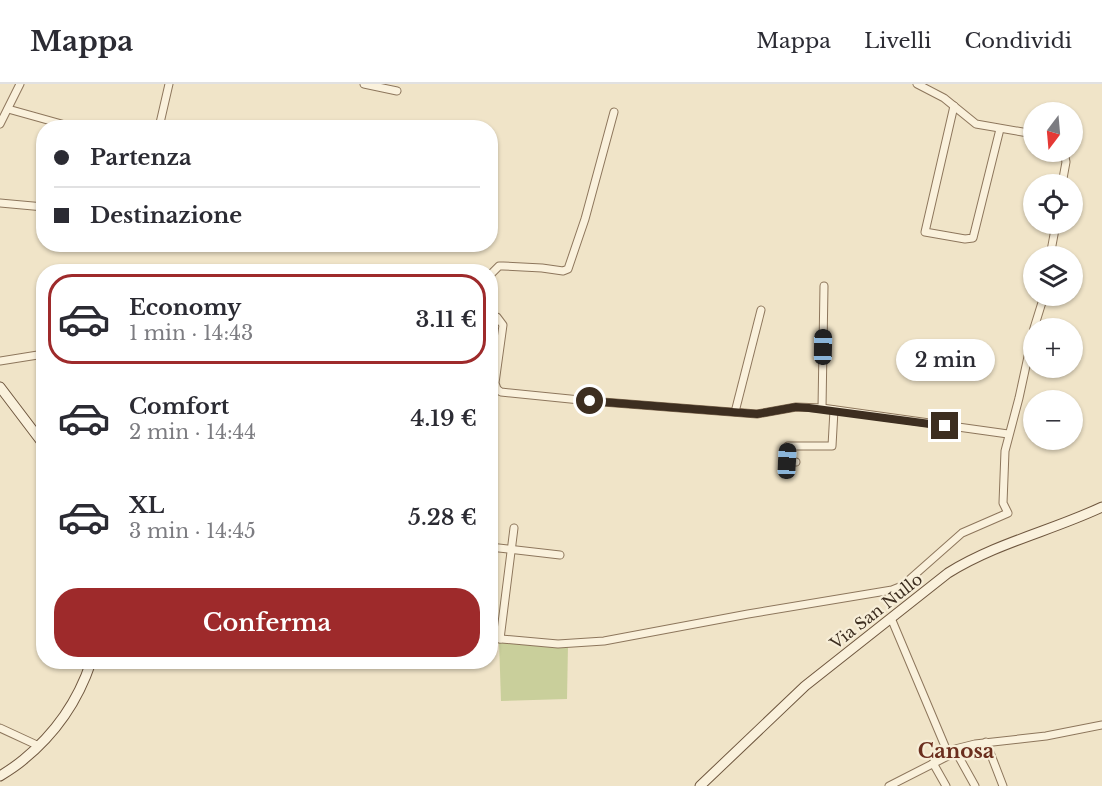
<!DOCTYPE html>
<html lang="it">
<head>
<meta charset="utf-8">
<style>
  body { margin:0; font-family:"Libre Baskerville",serif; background:#f2f2f3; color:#2b2b33; height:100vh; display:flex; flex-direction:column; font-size:22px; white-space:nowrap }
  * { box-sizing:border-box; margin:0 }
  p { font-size:20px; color:#7c7c81 }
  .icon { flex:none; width:33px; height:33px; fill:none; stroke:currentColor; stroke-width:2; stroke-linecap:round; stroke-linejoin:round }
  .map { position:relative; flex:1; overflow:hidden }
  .side { position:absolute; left:36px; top:180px; width:462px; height:405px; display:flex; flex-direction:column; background:#fff; border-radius:24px; box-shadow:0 2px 4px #0004 }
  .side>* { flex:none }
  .guide { position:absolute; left:36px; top:36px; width:462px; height:132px; border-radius:24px; box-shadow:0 2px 4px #0004; display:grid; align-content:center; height:132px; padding:0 18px; background:#fff }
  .needle { width:39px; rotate:196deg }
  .buttons { position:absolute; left:1023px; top:18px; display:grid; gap:12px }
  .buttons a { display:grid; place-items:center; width:60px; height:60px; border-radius:50%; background:#fff; box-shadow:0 2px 4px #0004; font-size:30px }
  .end { position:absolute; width:27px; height:27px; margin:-14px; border:8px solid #3d2e20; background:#fff; box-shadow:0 0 0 3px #fff }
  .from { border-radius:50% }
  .bubble { position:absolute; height:42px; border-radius:21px; background:#fff; box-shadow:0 2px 4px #0004; font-size:20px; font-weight:600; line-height:42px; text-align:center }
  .car { position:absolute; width:18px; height:36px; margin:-18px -9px; border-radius:8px; box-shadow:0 0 4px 2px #0007; background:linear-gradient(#222 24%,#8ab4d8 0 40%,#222 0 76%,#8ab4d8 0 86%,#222 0) }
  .guide b { display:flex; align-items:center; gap:21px; height:57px; font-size:22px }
  .guide b+b { border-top:2px solid #e1e1e2 }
  .guide i { width:15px; height:15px; background:#2b2b33 }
  ul { padding:10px 0 0; list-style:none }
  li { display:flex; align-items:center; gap:18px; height:90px; margin:0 12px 9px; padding:0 6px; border:3px solid transparent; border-radius:24px }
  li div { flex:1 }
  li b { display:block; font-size:22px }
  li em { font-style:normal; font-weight:600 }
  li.active { border-color:#9e2a2b }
  li>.icon { width:54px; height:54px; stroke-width:1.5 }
  .action { display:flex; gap:12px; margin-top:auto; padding:12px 18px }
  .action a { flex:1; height:69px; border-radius:24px; background:#9e2a2b; color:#fff; font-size:24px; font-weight:600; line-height:69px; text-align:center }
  header { display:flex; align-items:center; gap:36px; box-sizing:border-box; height:84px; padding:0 30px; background:#fff; border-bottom:2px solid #e1e1e2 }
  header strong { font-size:28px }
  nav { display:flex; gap:33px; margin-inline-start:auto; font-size:21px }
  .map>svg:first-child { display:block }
  .green { fill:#c9cf9b }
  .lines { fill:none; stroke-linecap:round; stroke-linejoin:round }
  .street-casing { stroke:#8d765c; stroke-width:9 }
  .secondary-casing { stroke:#6f573f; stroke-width:11 }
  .street { stroke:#faf1dc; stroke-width:7 }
  .secondary { stroke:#faf1dc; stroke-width:9 }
  .route { stroke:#3d2e20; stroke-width:8 }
  .labels { text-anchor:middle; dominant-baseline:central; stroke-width:4.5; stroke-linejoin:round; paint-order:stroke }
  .street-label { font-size:16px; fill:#3d2e20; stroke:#f7eed8 }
  .quarter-label { font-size:20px; font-weight:bold; fill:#6b2e1e; stroke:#f7eed8 }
</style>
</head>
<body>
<header>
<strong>Mappa</strong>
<nav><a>Mappa</a><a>Livelli</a><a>Condividi</a></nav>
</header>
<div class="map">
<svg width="1102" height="702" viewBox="0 0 1102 702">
  <rect width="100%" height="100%" fill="#f0e4c8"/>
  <path class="green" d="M 499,557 L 568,561 L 567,615 L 501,617 Z"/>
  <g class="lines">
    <defs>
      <g id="street">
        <path d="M 364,0 L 397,7"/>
        <path d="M 917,0 L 944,14 L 976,40 L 1034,50"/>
        <path d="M 954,22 L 925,148 L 965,155 L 973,154 L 1000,45"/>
        <path d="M 8,25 L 76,44"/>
        <path d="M 160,39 L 169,0"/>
        <path d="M 0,40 L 20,0"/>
        <path d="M 1062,100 L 1066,78 L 1064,68"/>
        <path d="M 0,119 L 44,123"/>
        <path d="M 1050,172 L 1056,140"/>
        <path d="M 490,191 L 499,182 L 503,182 L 542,184 L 563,187 L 568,185 L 585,135 L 614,28"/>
        <path d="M 490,231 L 497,233 L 503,241 L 495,299 L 497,305 L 501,308 L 590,317 L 757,330 L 796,323 L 822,324 L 1008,350"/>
        <path d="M 1034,244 L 1044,212"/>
        <path d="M 0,277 L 44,270"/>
        <path d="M 822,324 L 824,202"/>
        <path d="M 735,328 L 761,226"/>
        <path d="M 796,378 L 787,377 L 788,362 L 832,362 L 834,326"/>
        <path d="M 490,463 L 560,471"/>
        <path d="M 891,534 L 947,667 L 975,660 L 1046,652 L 1102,641"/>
        <path d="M 490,554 L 558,560 L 604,557 L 748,530 L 892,506 L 902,502 L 962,449 L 1008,429 L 1003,419 L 1005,367 L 1019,314 L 1034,245"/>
        <path d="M 500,555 L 514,444"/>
        <path d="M 0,644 L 39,662"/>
        <path d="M 986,658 L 1003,702"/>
        <path d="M 933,679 L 946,702"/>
        <path d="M 889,702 L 948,672 L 955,666 L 975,702"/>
      </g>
      <g id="secondary">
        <path d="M 0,303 L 44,361"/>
        <path d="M 0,692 C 8,687 16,682 23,676 C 55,650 78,617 91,578"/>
        <path d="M 700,702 L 805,602 L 948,489 C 996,459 1051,447 1102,423"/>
      </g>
    </defs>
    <use href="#street" class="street-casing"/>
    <use href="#secondary" class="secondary-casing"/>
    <use href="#street" class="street"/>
    <use href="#secondary" class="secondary"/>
  </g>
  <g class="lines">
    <path class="route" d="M 590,317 L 757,330 L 796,323 L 809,324 L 945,342"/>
  </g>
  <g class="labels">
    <g class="street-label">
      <text transform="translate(876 527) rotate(-38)">Via San Nullo</text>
    </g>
    <g class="quarter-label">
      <text x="956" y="667">Canosa</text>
    </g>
  </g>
</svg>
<div class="buttons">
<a><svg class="needle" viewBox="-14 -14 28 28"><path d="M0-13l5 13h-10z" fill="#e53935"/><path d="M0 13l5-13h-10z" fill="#7c7c81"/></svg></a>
<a><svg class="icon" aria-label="locate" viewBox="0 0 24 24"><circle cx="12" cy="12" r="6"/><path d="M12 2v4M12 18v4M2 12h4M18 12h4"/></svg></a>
<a><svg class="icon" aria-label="layers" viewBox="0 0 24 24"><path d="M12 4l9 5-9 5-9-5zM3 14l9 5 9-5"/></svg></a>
<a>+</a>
<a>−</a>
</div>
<i class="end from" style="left:590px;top:317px"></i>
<i class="end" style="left:945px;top:342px"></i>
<div class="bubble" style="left:896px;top:255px;width:99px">2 min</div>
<i class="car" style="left:823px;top:263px;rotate:1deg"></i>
<i class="car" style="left:787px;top:377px;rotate:3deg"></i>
<div class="guide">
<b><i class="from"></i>Partenza</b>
<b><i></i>Destinazione</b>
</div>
<section class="side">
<ul>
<li class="active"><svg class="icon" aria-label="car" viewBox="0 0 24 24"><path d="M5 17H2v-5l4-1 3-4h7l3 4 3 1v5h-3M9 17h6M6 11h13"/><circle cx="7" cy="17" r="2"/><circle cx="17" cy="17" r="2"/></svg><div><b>Economy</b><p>1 min · 14:43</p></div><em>3.11 €</em></li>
<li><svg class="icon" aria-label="car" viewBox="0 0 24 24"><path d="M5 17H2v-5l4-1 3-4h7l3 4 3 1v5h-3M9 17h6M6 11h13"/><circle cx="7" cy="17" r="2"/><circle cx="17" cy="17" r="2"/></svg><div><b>Comfort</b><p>2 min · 14:44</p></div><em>4.19 €</em></li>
<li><svg class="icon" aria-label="car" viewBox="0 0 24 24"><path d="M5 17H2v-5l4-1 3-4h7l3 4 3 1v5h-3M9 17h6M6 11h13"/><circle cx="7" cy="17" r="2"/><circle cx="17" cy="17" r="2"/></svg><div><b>XL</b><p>3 min · 14:45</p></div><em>5.28 €</em></li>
</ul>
<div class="action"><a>Conferma</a></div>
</section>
</div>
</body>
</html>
